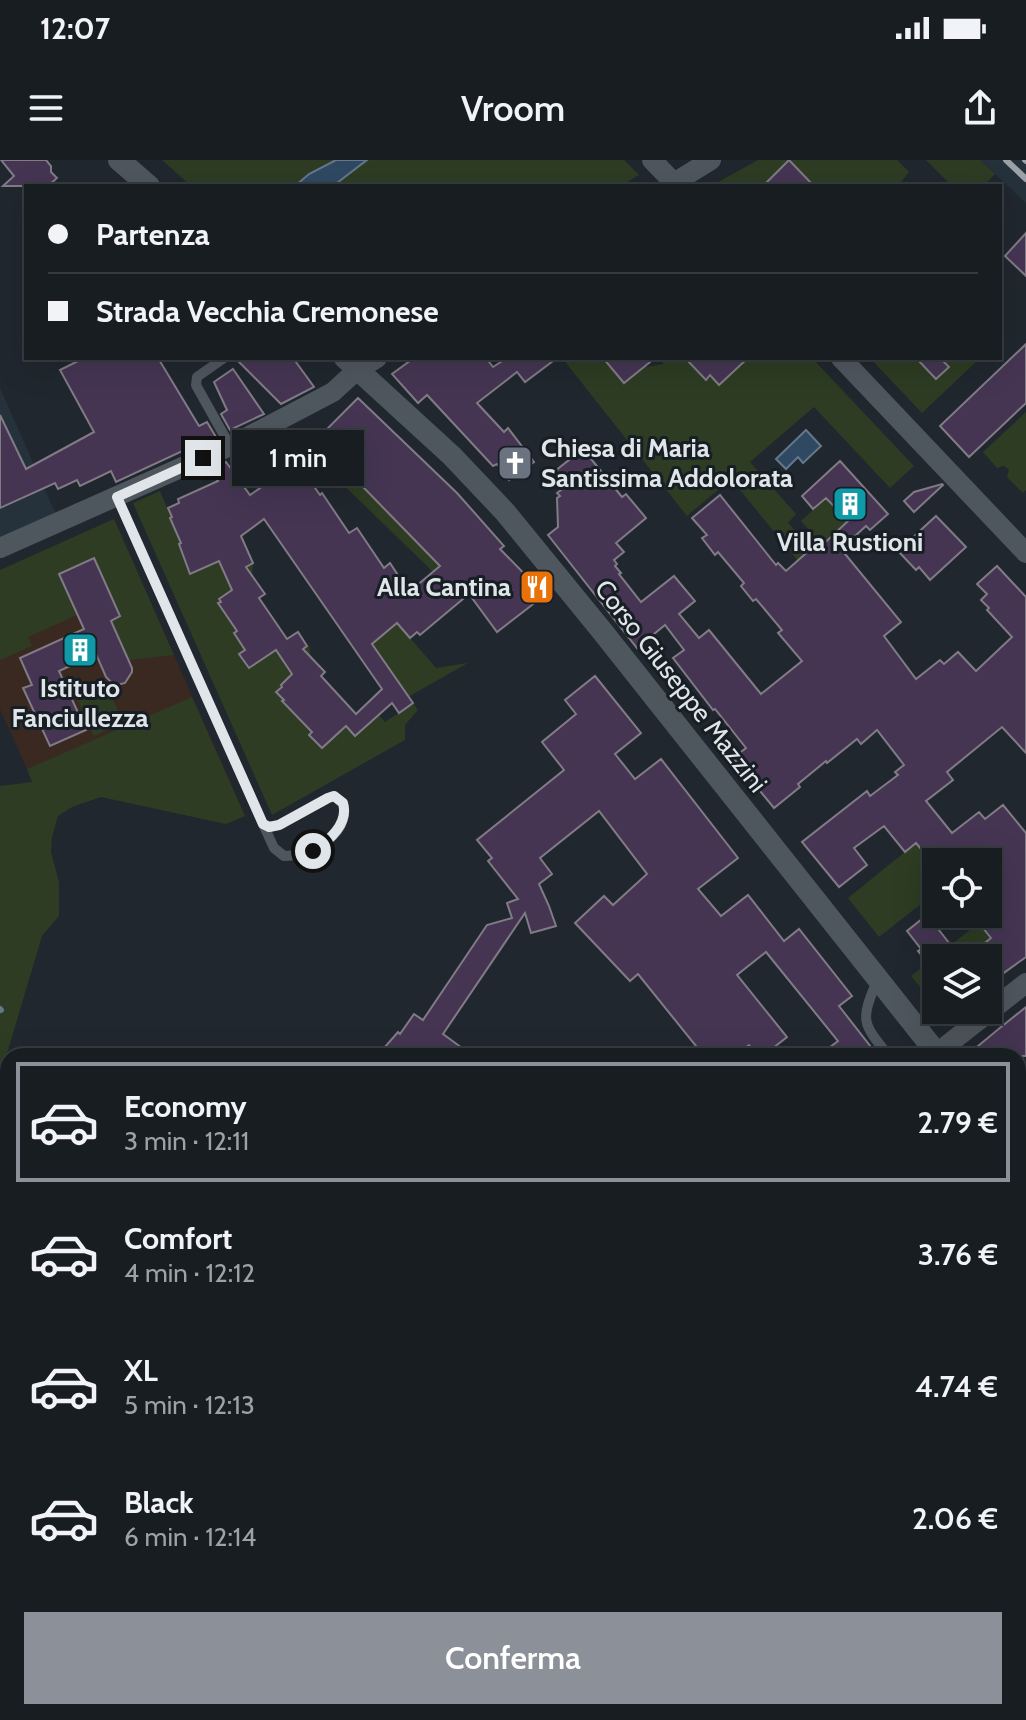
<!DOCTYPE html>
<html lang="it">
<head>
<meta charset="utf-8">
<style>
  body { margin:0; font-family:Cabin,sans-serif; background:#21262a; color:#f1f3f6; height:100vh; display:flex; flex-direction:column; font-size:30px; white-space:nowrap }
  * { box-sizing:border-box; margin:0 }
  p { font-size:26px; color:#9fa2a5 }
  .icon { flex:none; width:44px; height:44px; fill:none; stroke:currentColor; stroke-width:2; stroke-linecap:round; stroke-linejoin:round }
  .map { position:relative; flex:1; overflow:hidden }
  .drawer { position:absolute; left:0px; top:888px; width:1026px; height:672px; display:flex; flex-direction:column; background:#181d22; border-radius:24px 24px 0 0; box-shadow:0 8px 32px #0002,0 0 0 2px #363b40 }
  .drawer>* { flex:none }
  .hud { position:absolute; left:24px; top:24px; width:978px; height:176px; border-radius:0px; box-shadow:0 8px 32px #0002,0 0 0 2px #363b40; display:grid; align-content:center; height:176px; padding:0 24px; background:#181d22 }
  .tools { position:absolute; left:922px; top:688px; display:grid; gap:16px }
  .tools a { display:grid; place-items:center; width:80px; height:80px; border-radius:0px; background:#181d22; box-shadow:0 8px 32px #0002,0 0 0 2px #363b40; font-size:40px }
  .end { position:absolute; width:36px; height:36px; margin:-18px; border:10px solid #e0e5e9; background:#111; box-shadow:0 0 0 4px #111 }
  .from { border-radius:50% }
  .bubble { position:absolute; height:56px; border-radius:0px; background:#181d22; box-shadow:0 8px 32px #0002,0 0 0 2px #363b40; font-size:26px; font-weight:600; line-height:56px; text-align:center }
  .hud b { display:flex; align-items:center; gap:28px; height:76px; font-size:30px }
  .hud b+b { border-top:2px solid #363b40 }
  .hud i { width:20px; height:20px; background:#f1f3f6 }
  ul { padding:14px 0 0; list-style:none }
  li { display:flex; align-items:center; gap:24px; height:120px; margin:0 16px 12px; padding:0 8px; border:4px solid transparent; border-radius:0px }
  li div { flex:1 }
  li b { display:block; font-size:30px }
  li em { font-style:normal; font-weight:600 }
  li.on { border-color:#8c9099 }
  li>.icon { width:72px; height:72px; stroke-width:1.5 }
  .primary-button { display:flex; gap:16px; margin-top:auto; padding:16px 24px }
  .primary-button a { flex:1; height:92px; border-radius:0px; background:#8c9099; color:#fff; font-size:32px; font-weight:600; line-height:92px; text-align:center }
  .status { display:flex; justify-content:space-between; align-items:center; height:56px; padding:0 40px; background:#181d22; direction:ltr }
  .status svg { height:22px; fill:currentColor }
  header { display:flex; justify-content:space-between; align-items:center; height:104px; padding:0 24px; background:#181d22; font-size:36px; font-weight:600 }
  .map>svg:first-child { display:block }
  .built { fill:#25323c }
  .education { fill:#3a2920 }
  .green { fill:#2d3c23 }
  .water { fill:#2f4963; stroke:#64788b; stroke-width:2 }
  .lines { fill:none; stroke-linecap:round; stroke-linejoin:round }
  .stream { stroke:#64788b; stroke-width:6 }
  .building { fill:#453553; stroke:#807b85; stroke-width:2; fill-rule:evenodd }
  .service { stroke:#4f575e; stroke-width:10 }
  .minor { stroke:#4f575e; stroke-width:20 }
  .tertiary { stroke:#4f575e; stroke-width:22 }
  .rail { stroke:#9ba1a6; stroke-width:6 }
  .route { stroke:#e0e5e9; stroke-width:10 }
  .labels { text-anchor:middle; dominant-baseline:central; stroke-width:6; stroke-linejoin:round; paint-order:stroke }
  .poi-label { font-size:26px; font-weight:bold; fill:#e0e5e9; stroke:#171e24 }
  .street-label { font-size:26px; fill:#e0e5e9; stroke:#171e24 }
</style>
</head>
<body>
<div class="status"><b>12:07</b><svg viewBox="0 0 49 12"><path d="M0 12V9h3v3zM5 12V6h3v6zM10 12V3h3v9zM15 12V0h3v12zM26 1h20v11H26zM47 4h2v5h-2z"/></svg></div>
<header><svg class="icon" aria-label="menu" viewBox="0 0 24 24"><path d="M4 6h16M4 12h16M4 18h16"/></svg>Vroom<svg class="icon" aria-label="share" viewBox="0 0 24 24"><path d="M12 15V3M7 8l5-5 5 5M5 13v7h14v-7"/></svg></header>
<div class="map">
<svg width="1026" height="1560" viewBox="0 0 1026 1560">
  <rect width="100%" height="100%" fill="#20272e"/>
  <g class="built">
    <path d="M 980,0 L 1026,0 L 1026,43 L 995,14 Z"/>
    <path d="M 0,228 L 54,350 L 62,359 L 0,386 Z"/>
    <path d="M 0,1183 L 8,1185 L 8,1455 L 0,1453 Z"/>
    <path d="M 1018,1440 L 1026,1443 L 1026,1560 L 361,1560 L 334,1552 L 1018,1552 Z"/>
    <path d="M 12,1552 L 325,1552 L 352,1560 L 9,1560 Z"/>
  </g>
  <path class="education" d="M 114,359 L 245,656 L 226,664 L 33,622 L 0,549 L 0,410 Z"/>
  <g class="green">
    <path d="M 162,0 L 624,0 L 639,15 L 620,26 L 191,26 Z"/>
    <path d="M 758,0 L 897,0 L 909,12 L 898,26 L 711,26 Z"/>
    <path d="M 926,0 L 980,0 L 995,14 L 983,26 L 952,26 Z"/>
    <path d="M 569,198 L 644,198 L 647,207 L 663,204 L 662,198 L 690,198 L 706,219 L 710,215 L 719,225 L 746,200 L 745,198 L 812,198 L 914,306 L 890,328 L 814,247 L 750,302 L 796,354 L 788,363 L 812,388 L 798,401 L 731,319 L 687,356 L 566,203 Z"/>
    <path d="M 870,198 L 980,198 L 922,253 Z"/>
    <path d="M 1026,252 L 1026,330 L 1023,333 L 1007,317 L 1009,310 L 1004,306 L 997,308 L 983,292 Z"/>
    <path d="M 280,279 L 284,280 L 298,301 L 275,318 L 329,368 L 341,360 L 350,373 L 349,451 L 247,303 L 250,293 Z"/>
    <path d="M 339,303 L 458,424 L 404,471 L 436,508 L 468,503 L 408,537 L 372,484 L 443,424 L 427,406 L 330,312 Z"/>
    <path d="M 160,331 L 182,383 L 179,385 L 189,398 L 184,400 L 190,414 L 219,401 L 226,416 L 253,403 L 252,416 L 220,438 L 221,442 L 219,444 L 232,464 L 241,469 L 234,474 L 245,490 L 239,494 L 249,508 L 276,490 L 284,502 L 309,485 L 311,497 L 281,525 L 282,527 L 277,532 L 284,540 L 282,542 L 304,564 L 306,562 L 315,570 L 309,575 L 321,588 L 346,566 L 356,576 L 379,555 L 385,562 L 413,543 L 418,550 L 405,565 L 405,580 L 272,655 L 133,343 Z"/>
    <path d="M 826,338 L 848,361 L 822,385 L 801,361 Z"/>
    <path d="M 114,359 L 174,495 L 129,500 L 111,461 L 120,456 L 93,398 L 59,414 L 77,455 L 28,477 L 32,486 L 0,500 L 0,410 Z"/>
    <path d="M 104,520 L 123,562 L 94,576 L 74,533 Z"/>
    <path d="M 192,537 L 245,656 L 226,664 L 101,637 L 72,647 L 58,656 L 52,677 L 51,692 L 59,722 L 59,756 L 42,776 L 0,917 L 0,626 L 32,622 L 27,609 Z"/>
    <path d="M 916,683 L 936,707 L 936,732 L 879,777 L 848,738 Z"/>
    <path d="M 979,763 L 1014,807 L 988,828 L 988,798 L 936,798 L 936,846 L 911,816 Z"/>
    <path d="M 0,1474 L 8,1476 L 8,1552 L 12,1552 L 9,1560 L 0,1560 Z"/>
  </g>
  <g class="water">
    <path d="M 336,0 L 367,0 L 333,26 L 295,26 L 309,14 Z"/>
    <path d="M 806,270 L 821,286 L 803,303 L 798,297 L 786,309 L 776,299 Z"/>
  </g>
  <g class="lines">
    <path class="stream" d="M 0,849 L 1,850"/>
  </g>
  <g class="building">
    <path d="M 1,0 L 46,0 L 51,6 L 51,12 L 57,18 L 48,26 L 3,26 L 14,16 Z"/>
    <path d="M 789,0 L 814,26 L 763,26 Z"/>
    <path d="M 1026,73 L 1026,116 L 1005,96 Z"/>
    <path d="M 1026,184 L 1026,243 L 969,297 L 940,266 Z"/>
    <path d="M 84,198 L 158,198 L 199,266 L 207,262 L 216,277 L 194,288 L 193,286 L 116,322 L 111,311 L 80,326 L 77,320 L 58,329 L 55,323 L 0,348 L 0,255 L 26,309 L 94,272 L 60,210 Z"/>
    <path d="M 235,198 L 293,198 L 314,227 L 281,244 Z"/>
    <path d="M 414,198 L 486,198 L 493,207 L 507,198 L 557,198 L 525,222 L 517,212 L 477,243 L 504,272 L 508,268 L 534,302 L 509,320 L 497,304 L 493,306 L 427,235 L 418,243 L 392,214 Z"/>
    <path d="M 603,198 L 655,198 L 624,223 Z"/>
    <path d="M 685,198 L 748,198 L 719,225 L 710,215 L 706,220 Z"/>
    <path d="M 916,198 L 940,198 L 949,207 L 936,219 Z"/>
    <path d="M 233,209 L 264,254 L 230,270 L 221,254 L 227,250 L 214,222 Z"/>
    <path d="M 358,238 L 457,333 L 504,386 L 500,389 L 545,435 L 497,472 L 469,434 L 420,475 L 417,472 L 410,478 L 397,463 L 372,484 L 413,543 L 399,553 L 392,543 L 355,576 L 346,566 L 322,588 L 309,575 L 312,572 L 282,541 L 284,540 L 276,532 L 282,527 L 281,525 L 292,514 L 276,490 L 249,508 L 239,494 L 245,490 L 234,473 L 237,471 L 218,443 L 221,442 L 219,439 L 232,430 L 219,401 L 190,414 L 179,384 L 181,383 L 170,358 L 172,357 L 168,348 L 179,343 L 178,339 L 218,321 L 210,309 L 226,302 L 250,335 L 292,306 L 296,312 L 301,308 L 320,335 L 322,333 L 349,373 L 357,368 L 384,408 L 390,403 L 409,432 L 440,406 L 329,292 L 339,283 L 328,268 ZM 264,359 L 382,529 L 356,554 L 321,516 L 325,512 L 303,489 L 307,486 L 298,472 L 287,479 L 259,438 L 265,434 L 246,407 L 253,403 L 241,376 Z"/>
    <path d="M 583,289 L 622,337 L 626,334 L 646,358 L 616,383 L 624,392 L 614,400 L 617,404 L 615,406 L 621,413 L 619,414 L 641,442 L 674,416 L 695,441 L 679,454 L 699,478 L 709,470 L 761,534 L 802,501 L 778,473 L 782,470 L 756,439 L 753,441 L 741,426 L 744,423 L 718,392 L 715,395 L 702,378 L 707,375 L 692,358 L 720,335 L 776,405 L 778,403 L 786,411 L 812,388 L 815,392 L 848,361 L 826,338 L 813,349 L 802,336 L 840,301 L 888,354 L 870,370 L 866,366 L 841,389 L 901,462 L 884,476 L 916,519 L 940,500 L 944,504 L 958,492 L 976,511 L 1012,477 L 987,450 L 989,448 L 981,440 L 987,434 L 977,424 L 997,406 L 1026,437 L 1026,593 L 1002,567 L 947,612 L 953,620 L 926,641 L 952,673 L 979,652 L 985,659 L 1003,645 L 1026,673 L 1026,797 L 988,824 L 988,798 L 966,798 L 991,778 L 979,763 L 988,755 L 988,702 L 939,702 L 936,698 L 936,707 L 916,683 L 905,692 L 884,666 L 854,688 L 867,705 L 839,727 L 802,682 L 867,631 L 870,636 L 898,615 L 895,612 L 904,605 L 877,570 L 861,584 L 857,579 L 827,603 L 826,601 L 798,624 L 800,627 L 774,648 L 733,598 L 746,588 L 715,549 L 713,550 L 673,498 L 684,490 L 665,465 L 637,488 L 548,375 L 558,367 L 557,338 L 560,336 L 557,333 L 561,330 L 550,315 Z"/>
    <path d="M 942,324 L 943,325 L 914,352 L 904,341 L 914,332 Z"/>
    <path d="M 936,356 L 966,387 L 930,420 L 919,407 L 916,410 L 898,391 Z"/>
    <path d="M 94,398 L 120,456 L 111,461 L 132,508 L 132,512 L 125,523 L 117,525 L 112,523 L 106,517 L 96,494 L 59,511 L 86,570 L 50,586 L 23,528 L 32,525 L 20,498 L 84,469 L 59,414 Z"/>
    <path d="M 595,516 L 641,573 L 615,594 L 635,619 L 661,599 L 738,698 L 698,729 L 721,756 L 748,735 L 784,781 L 799,769 L 852,836 L 839,846 L 878,896 L 818,896 L 838,881 L 766,792 L 737,815 L 787,877 L 763,896 L 758,896 L 749,885 L 734,896 L 704,896 L 638,814 L 630,821 L 575,763 L 604,736 L 613,745 L 647,714 L 599,651 L 540,698 L 552,714 L 539,724 L 549,746 L 556,766 L 531,773 L 525,753 L 443,874 L 473,896 L 377,896 L 398,872 L 400,874 L 414,854 L 423,860 L 487,765 L 512,758 L 507,743 L 518,739 L 488,701 L 492,698 L 477,680 L 564,610 L 542,582 L 576,554 L 565,540 Z"/>
    <path d="M 927,755 L 961,798 L 934,798 L 928,803 L 918,791 L 921,789 L 907,771 Z"/>
    <path d="M 1026,847 L 1026,896 L 966,896 L 1001,867 Z"/>
  </g>
  <g class="lines">
    <g class="service">
      <path d="M 224,198 L 197,217 L 196,225 L 230,286"/>
      <path d="M 117,337 L 263,664 L 274,688 L 284,696 C 310,696 352,674 343,643 L 334,636 L 328,638 L 279,665 L 271,667 L 263,664"/>
      <path d="M 877,821 C 860,861 862,863 889,896"/>
      <path d="M 228,1560 L 230,1552"/>
    </g>
    <g class="minor">
      <path d="M 652,0 L 677,26"/>
      <path d="M 669,26 L 711,0"/>
      <path d="M 841,198 L 1026,393"/>
      <path d="M 0,388 L 230,286 L 333,232 L 358,209 L 377,198"/>
      <path d="M 937,893 L 1026,823"/>
      <path d="M 0,1455 L 8,1457"/>
      <path d="M 331,1552 L 358,1560"/>
    </g>
    <g class="tertiary">
      <path d="M 119,0 L 149,26"/>
      <path d="M 345,198 L 452,296 L 505,352 L 602,471 L 939,896"/>
      <path d="M 1018,994 L 1026,1004"/>
    </g>
    <g class="rail">
      <path d="M 1006,0 L 1026,19"/>
      <path d="M 1025,0 L 1026,1"/>
    </g>
  </g>
  <g class="lines">
    <path class="route" d="M 203,298 L 117,337 L 263,664 L 269,667 L 279,665 L 328,638 L 334,636 L 343,643 C 349,664 330,680 313,691"/>
  </g>
  <defs>
    <symbol id="church-square" viewBox="-11 -11 22 22"><rect x="-9" y="-9" width="18" height="18" rx="4" fill="#6b7280" stroke="#171e24"/><path d="M-1.2-6h2.4v3.5h3.3v2.4h-3.3V6h-2.4V-.1h-3.3v-2.4h3.3Z" fill="#fff"/></symbol>
    <symbol id="building-square" viewBox="-11 -11 22 22"><rect x="-9" y="-9" width="18" height="18" rx="4" fill="#0f9aa8" stroke="#171e24"/><path d="M-4-6H4V6H1V3H-1V6H-4ZM-2.5-4.3h1.7v1.8h-1.7ZM.8-4.3h1.7v1.8H.8ZM-2.5-1h1.7V.8h-1.7ZM.8-1h1.7V.8H.8Z" fill="#fff"/></symbol>
    <symbol id="restaurant-square" viewBox="-11 -11 22 22"><rect x="-9" y="-9" width="18" height="18" rx="4" fill="#e8710a" stroke="#171e24"/><path d="M-5-6h1v4h1v-4h1v4h1v-4h1v5L-1.5 .5V6h-2V.5L-5-1ZM5-6V6H3V1.5H1.5Q1.5-4 5-6Z" fill="#fff"/></symbol>
  </defs>
  <g fill-rule="evenodd">
    <use href="#church-square" x="495" y="283" width="40" height="40"/>
    <use href="#building-square" x="830" y="324" width="40" height="40"/>
    <use href="#restaurant-square" x="517" y="407" width="40" height="40"/>
    <use href="#building-square" x="60" y="470" width="40" height="40"/>
  </g>
  <g class="labels">
    <g class="poi-label">
      <text x="541" y="288" text-anchor="start">Chiesa di Maria<tspan x="541" dy="30">Santissima Addolorata</tspan></text>
      <text x="850" y="382">Villa Rustioni</text>
      <text x="511" y="427" text-anchor="end">Alla Cantina</text>
      <text x="80" y="528">Istituto<tspan x="80" dy="30">Fanciullezza</tspan></text>
    </g>
    <g class="street-label">
      <text transform="translate(681 526) rotate(52)">Corso Giuseppe Mazzini</text>
    </g>
  </g>
</svg>
<div class="tools">
<a><svg class="icon" aria-label="locate" viewBox="0 0 24 24"><circle cx="12" cy="12" r="6"/><path d="M12 2v4M12 18v4M2 12h4M18 12h4"/></svg></a>
<a><svg class="icon" aria-label="layers" viewBox="0 0 24 24"><path d="M12 4l9 5-9 5-9-5zM3 14l9 5 9-5"/></svg></a>
</div>
<i class="end from" style="left:313px;top:691px"></i>
<i class="end" style="left:203px;top:298px"></i>
<div class="bubble" style="left:232px;top:270px;width:132px">1 min</div>
<div class="hud">
<b><i class="from"></i>Partenza</b>
<b><i></i>Strada Vecchia Cremonese</b>
</div>
<section class="drawer">
<ul>
<li class="on"><svg class="icon" aria-label="car" viewBox="0 0 24 24"><path d="M5 17H2v-5l4-1 3-4h7l3 4 3 1v5h-3M9 17h6M6 11h13"/><circle cx="7" cy="17" r="2"/><circle cx="17" cy="17" r="2"/></svg><div><b>Economy</b><p>3 min · 12:11</p></div><em>2.79 €</em></li>
<li><svg class="icon" aria-label="car" viewBox="0 0 24 24"><path d="M5 17H2v-5l4-1 3-4h7l3 4 3 1v5h-3M9 17h6M6 11h13"/><circle cx="7" cy="17" r="2"/><circle cx="17" cy="17" r="2"/></svg><div><b>Comfort</b><p>4 min · 12:12</p></div><em>3.76 €</em></li>
<li><svg class="icon" aria-label="car" viewBox="0 0 24 24"><path d="M5 17H2v-5l4-1 3-4h7l3 4 3 1v5h-3M9 17h6M6 11h13"/><circle cx="7" cy="17" r="2"/><circle cx="17" cy="17" r="2"/></svg><div><b>XL</b><p>5 min · 12:13</p></div><em>4.74 €</em></li>
<li><svg class="icon" aria-label="car" viewBox="0 0 24 24"><path d="M5 17H2v-5l4-1 3-4h7l3 4 3 1v5h-3M9 17h6M6 11h13"/><circle cx="7" cy="17" r="2"/><circle cx="17" cy="17" r="2"/></svg><div><b>Black</b><p>6 min · 12:14</p></div><em>2.06 €</em></li>
</ul>
<div class="primary-button"><a>Conferma</a></div>
</section>
</div>
</body>
</html>
